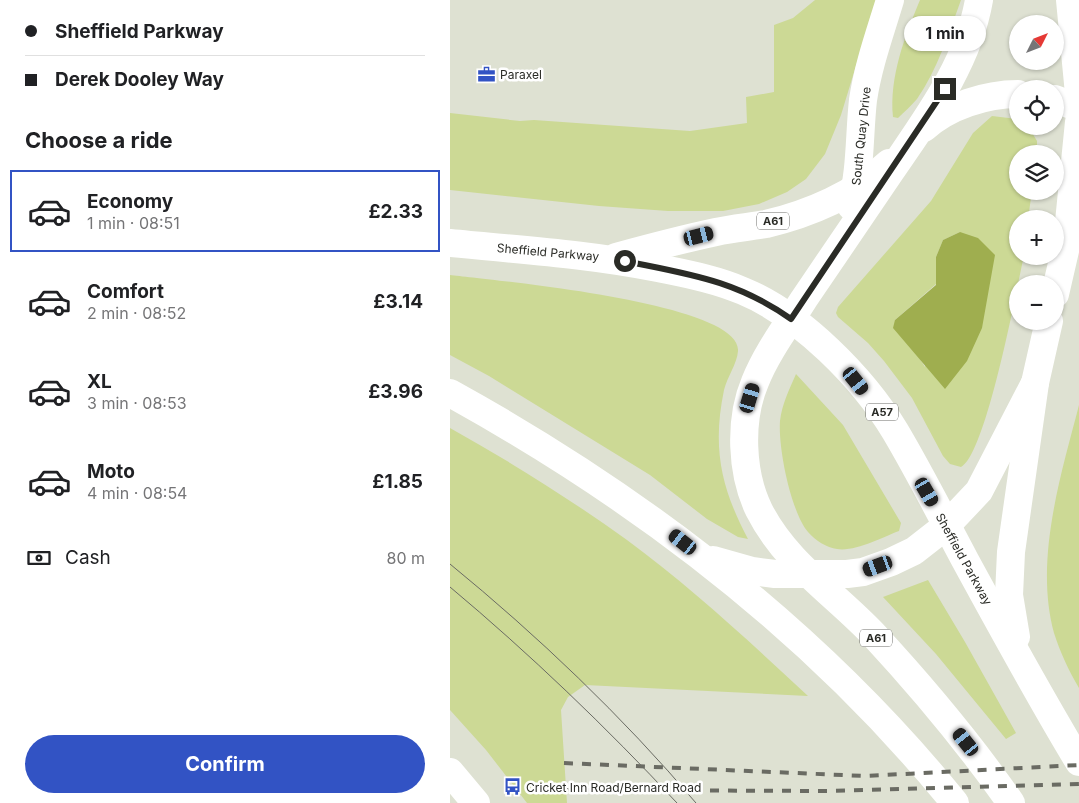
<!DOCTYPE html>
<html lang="en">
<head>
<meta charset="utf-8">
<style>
  body { margin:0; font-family:Inter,sans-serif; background:#f6f6f6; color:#202124; height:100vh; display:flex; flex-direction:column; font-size:19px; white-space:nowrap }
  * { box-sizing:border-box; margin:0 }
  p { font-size:16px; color:#757577 }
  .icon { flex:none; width:28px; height:28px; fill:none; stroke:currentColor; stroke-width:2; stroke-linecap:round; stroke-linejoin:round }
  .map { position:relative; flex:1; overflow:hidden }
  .details { display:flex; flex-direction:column; background:#fff; width:450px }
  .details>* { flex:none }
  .guide { display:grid; align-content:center; height:110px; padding:0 25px; background:#fff }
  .needle { width:32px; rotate:48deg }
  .fabs { position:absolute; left:559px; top:15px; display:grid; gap:10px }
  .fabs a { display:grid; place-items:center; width:55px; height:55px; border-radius:50%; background:#fff; box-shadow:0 1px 4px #0004; font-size:25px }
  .end { position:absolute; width:22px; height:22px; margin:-11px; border:6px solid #2a2b26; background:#fff; box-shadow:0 0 0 2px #fff }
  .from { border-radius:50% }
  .bubble { position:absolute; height:35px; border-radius:18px; background:#fff; box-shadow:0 1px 4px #0004; font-size:16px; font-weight:700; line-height:35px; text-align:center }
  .car { position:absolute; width:15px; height:30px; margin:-15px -8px; border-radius:6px; box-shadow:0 0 4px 1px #0007; background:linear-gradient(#222 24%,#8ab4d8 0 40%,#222 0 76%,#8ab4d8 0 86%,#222 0) }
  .guide b { display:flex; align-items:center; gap:18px; height:48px; font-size:19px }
  .guide b+b { border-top:1px solid #e0e0e0 }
  .guide i { width:12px; height:12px; background:#202124 }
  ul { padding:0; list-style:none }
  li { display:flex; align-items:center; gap:15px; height:82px; margin:0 10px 8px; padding:0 15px; border:2px solid transparent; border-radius:0px }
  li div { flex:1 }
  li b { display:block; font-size:19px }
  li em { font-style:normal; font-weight:700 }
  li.on { border-color:#3253c4 }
  li>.icon { width:45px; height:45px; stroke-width:1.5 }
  h2 { padding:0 25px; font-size:22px; line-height:60px }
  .pay { display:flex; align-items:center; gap:12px; height:55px; padding:0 25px; font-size:19px }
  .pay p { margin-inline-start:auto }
  .action { display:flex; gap:10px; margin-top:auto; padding:10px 25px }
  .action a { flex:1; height:58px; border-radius:30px; background:#3253c4; color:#fff; font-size:20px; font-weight:700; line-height:58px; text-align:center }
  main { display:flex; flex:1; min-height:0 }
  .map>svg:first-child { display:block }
  .green { fill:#ccd995; fill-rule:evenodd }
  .forest { fill:#9fae4f }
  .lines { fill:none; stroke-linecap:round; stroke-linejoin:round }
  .minor { stroke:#fff; stroke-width:28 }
  .highway { stroke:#fff; stroke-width:28 }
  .tram { stroke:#6a6b63; stroke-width:1 }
  .rail { stroke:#6a6b63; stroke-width:4; stroke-dasharray:9 9; stroke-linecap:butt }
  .route { stroke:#2a2b26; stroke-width:6 }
  .labels { text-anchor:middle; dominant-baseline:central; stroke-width:5; stroke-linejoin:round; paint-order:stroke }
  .shield { fill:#fff; stroke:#6a6b67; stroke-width:1 }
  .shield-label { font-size:11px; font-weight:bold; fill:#2a2b26 }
  .poi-label { font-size:12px; fill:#2a2b26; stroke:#fff; text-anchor:start }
  .street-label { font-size:12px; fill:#2a2b26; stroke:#fff }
</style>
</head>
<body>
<main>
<section class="details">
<div class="guide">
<b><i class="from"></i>Sheffield Parkway</b>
<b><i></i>Derek Dooley Way</b>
</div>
<h2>Choose a ride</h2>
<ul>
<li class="on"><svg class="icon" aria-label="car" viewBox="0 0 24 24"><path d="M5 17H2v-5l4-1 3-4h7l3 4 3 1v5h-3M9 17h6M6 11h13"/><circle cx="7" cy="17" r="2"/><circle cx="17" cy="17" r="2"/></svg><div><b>Economy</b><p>1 min · 08:51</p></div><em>£2.33</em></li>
<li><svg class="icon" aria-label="car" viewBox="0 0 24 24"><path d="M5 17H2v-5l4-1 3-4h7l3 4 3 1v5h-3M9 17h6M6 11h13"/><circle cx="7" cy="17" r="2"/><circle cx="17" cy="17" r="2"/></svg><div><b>Comfort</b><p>2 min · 08:52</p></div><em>£3.14</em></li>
<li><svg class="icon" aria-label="car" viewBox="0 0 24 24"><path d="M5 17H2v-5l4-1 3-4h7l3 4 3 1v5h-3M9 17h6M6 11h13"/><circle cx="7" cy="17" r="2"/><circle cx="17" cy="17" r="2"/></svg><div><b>XL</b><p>3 min · 08:53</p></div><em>£3.96</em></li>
<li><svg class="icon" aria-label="car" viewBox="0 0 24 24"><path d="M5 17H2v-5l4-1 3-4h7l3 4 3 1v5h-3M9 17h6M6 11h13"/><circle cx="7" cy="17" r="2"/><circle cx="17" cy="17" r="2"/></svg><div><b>Moto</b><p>4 min · 08:54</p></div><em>£1.85</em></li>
</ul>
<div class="pay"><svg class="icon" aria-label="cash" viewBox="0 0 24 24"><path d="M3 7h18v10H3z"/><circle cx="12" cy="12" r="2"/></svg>Cash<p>80 m</p></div>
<div class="action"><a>Confirm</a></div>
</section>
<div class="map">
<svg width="629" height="803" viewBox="0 0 629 803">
  <rect width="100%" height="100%" fill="#dee1d2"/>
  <g class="green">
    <path d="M 365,0 L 426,0 L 391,115 L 375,154 L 356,179 L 337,192 L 309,204 L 273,211 L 218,211 L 149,206 L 0,190 L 0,113 L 70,121 L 84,120 L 240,131 L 297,123 L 296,97 L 324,92 L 324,25 L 343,18 Z"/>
    <path d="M 470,0 L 511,0 C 499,33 487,70 467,99 C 461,106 454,112 448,118 L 443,117 C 439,77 455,36 470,0 Z"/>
    <path d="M 542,116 L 567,119 L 568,126 L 578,126 L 587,141 L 587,154 L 568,154 L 568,191 L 582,191 L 578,219 L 568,219 L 568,256 L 573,256 L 573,260 C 566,292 536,454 511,467 L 500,464 L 493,456 L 462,398 L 434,361 L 418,343 L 388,317 L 386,313 L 388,307 L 481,201 L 523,133 ZM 510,232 L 475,367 L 445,320 L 486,284 L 486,257 L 493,240 Z"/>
    <path d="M 0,275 C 39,280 292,302 288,351 C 287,364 277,377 274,390 C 262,448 271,488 298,539 L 288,537 L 257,519 L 200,475 L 39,376 L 0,355 Z"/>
    <path d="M 346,374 L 393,425 L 451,523 L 449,531 C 433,537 405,552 387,549 C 377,548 365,540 358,532 C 341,512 328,448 330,421 C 332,404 339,390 346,374 Z"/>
    <path d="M 629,405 L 629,688 C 619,671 610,652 604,633 C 584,560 611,475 629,405 Z"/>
    <path d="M 0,428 C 61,462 120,499 177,540 C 241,587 300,642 358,696 L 135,685 L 118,697 L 111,710 L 117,803 L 77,803 L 36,750 L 0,710 Z"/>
    <path d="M 478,580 L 515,642 L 566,733 L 556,739 L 486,654 L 433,597 Z"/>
  </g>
  <path class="forest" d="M 510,232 L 528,238 L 545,255 L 532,328 L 517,361 L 495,389 L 443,328 L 445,320 L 486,285 L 486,257 L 493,240 Z"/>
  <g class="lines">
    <g class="minor">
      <path d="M 401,206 C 411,171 409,136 413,100 C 418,66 430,33 440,0"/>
      <path d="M 0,772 L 26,803"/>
    </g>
    <g class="highway">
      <path d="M 529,0 C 518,64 477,118 441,171 C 412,214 383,257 354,299 C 337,326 317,352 305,382 C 289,420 291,473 309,510 C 335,562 384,593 423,634 C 473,688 519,743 561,803"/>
      <path d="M 620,0 L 629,94"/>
      <path d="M 605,99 L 629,108"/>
      <path d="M 474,128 C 498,106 536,94 568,94"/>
      <path d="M 0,243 C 70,250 139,254 208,268 C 237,274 265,279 293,291 C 351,315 413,378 445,431 C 470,473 492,517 515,560 C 552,628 589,696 629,762"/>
      <path d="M 166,257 C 199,248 233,239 266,232 C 283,228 300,227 316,224 C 359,214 406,194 439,163"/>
      <path d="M 605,294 L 617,242 L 629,122"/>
      <path d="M 0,393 C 192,499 366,632 505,803"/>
      <path d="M 263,560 L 302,571 L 325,574 L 397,574 L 413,572 L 441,562 L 464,551 L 496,526 L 529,491 L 585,383"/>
      <path d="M 566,637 L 559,595 L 561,552 L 585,383 L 599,321"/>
    </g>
    <g class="tram">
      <path d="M 0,564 C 88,636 172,716 246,803"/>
      <path d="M 0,587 C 80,654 156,727 227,803"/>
    </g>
    <g class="rail">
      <path d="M 114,763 L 415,776 L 629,765"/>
      <path d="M 116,790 L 380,791 L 629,784"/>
    </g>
  </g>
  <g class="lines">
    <path class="route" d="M 175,261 C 238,274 286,280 341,319 L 495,89"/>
  </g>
  <defs>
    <symbol id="office-bare" viewBox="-9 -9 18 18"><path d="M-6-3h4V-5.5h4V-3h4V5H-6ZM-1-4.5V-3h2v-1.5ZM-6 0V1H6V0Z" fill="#3253c4" stroke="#fff" stroke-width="2.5" paint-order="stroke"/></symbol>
    <symbol id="bus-bare" viewBox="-9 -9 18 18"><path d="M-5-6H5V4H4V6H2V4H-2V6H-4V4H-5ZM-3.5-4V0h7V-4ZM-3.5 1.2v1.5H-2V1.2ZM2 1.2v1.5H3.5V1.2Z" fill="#3253c4" stroke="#fff" stroke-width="2.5" paint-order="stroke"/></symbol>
  </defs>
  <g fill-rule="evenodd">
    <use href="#office-bare" x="24" y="62" width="25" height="25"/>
    <use href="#bus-bare" x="50" y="774" width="25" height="25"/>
  </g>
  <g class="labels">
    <g class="shield">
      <rect x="307" y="212.5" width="32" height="17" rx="4"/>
      <rect x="416" y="403.5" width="32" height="17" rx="4"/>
      <rect x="410" y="629.5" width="32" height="17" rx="4"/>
    </g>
    <g class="shield-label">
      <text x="323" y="221">A61</text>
      <text x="432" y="412">A57</text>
      <text x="426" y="638">A61</text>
    </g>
    <g class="poi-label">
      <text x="50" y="74">Paraxel</text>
      <text x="76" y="787">Cricket Inn Road/Bernard Road</text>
    </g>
    <g class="street-label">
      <text transform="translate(411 136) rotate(-84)">South Quay Drive</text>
      <text transform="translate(98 252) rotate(5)">Sheffield Parkway</text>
      <text transform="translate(514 559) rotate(61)">Sheffield Parkway</text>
    </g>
  </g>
</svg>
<div class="fabs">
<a><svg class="needle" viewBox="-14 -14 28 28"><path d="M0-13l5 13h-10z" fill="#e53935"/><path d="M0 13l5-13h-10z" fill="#757577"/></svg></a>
<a><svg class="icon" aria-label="locate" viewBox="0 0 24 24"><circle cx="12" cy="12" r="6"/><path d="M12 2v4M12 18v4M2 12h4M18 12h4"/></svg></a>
<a><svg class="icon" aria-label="layers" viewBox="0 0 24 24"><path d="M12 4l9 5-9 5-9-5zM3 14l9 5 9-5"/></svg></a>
<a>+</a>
<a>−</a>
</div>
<i class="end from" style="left:175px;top:261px"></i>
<i class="end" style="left:495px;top:89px"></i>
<div class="bubble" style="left:454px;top:16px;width:82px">1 min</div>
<i class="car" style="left:249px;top:236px;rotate:76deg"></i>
<i class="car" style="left:406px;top:381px;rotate:141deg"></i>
<i class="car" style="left:300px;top:398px;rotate:17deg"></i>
<i class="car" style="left:477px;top:492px;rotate:150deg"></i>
<i class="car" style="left:233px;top:542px;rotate:308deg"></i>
<i class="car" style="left:428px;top:566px;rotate:250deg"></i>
<i class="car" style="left:516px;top:742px;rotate:321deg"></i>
</div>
</main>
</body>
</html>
